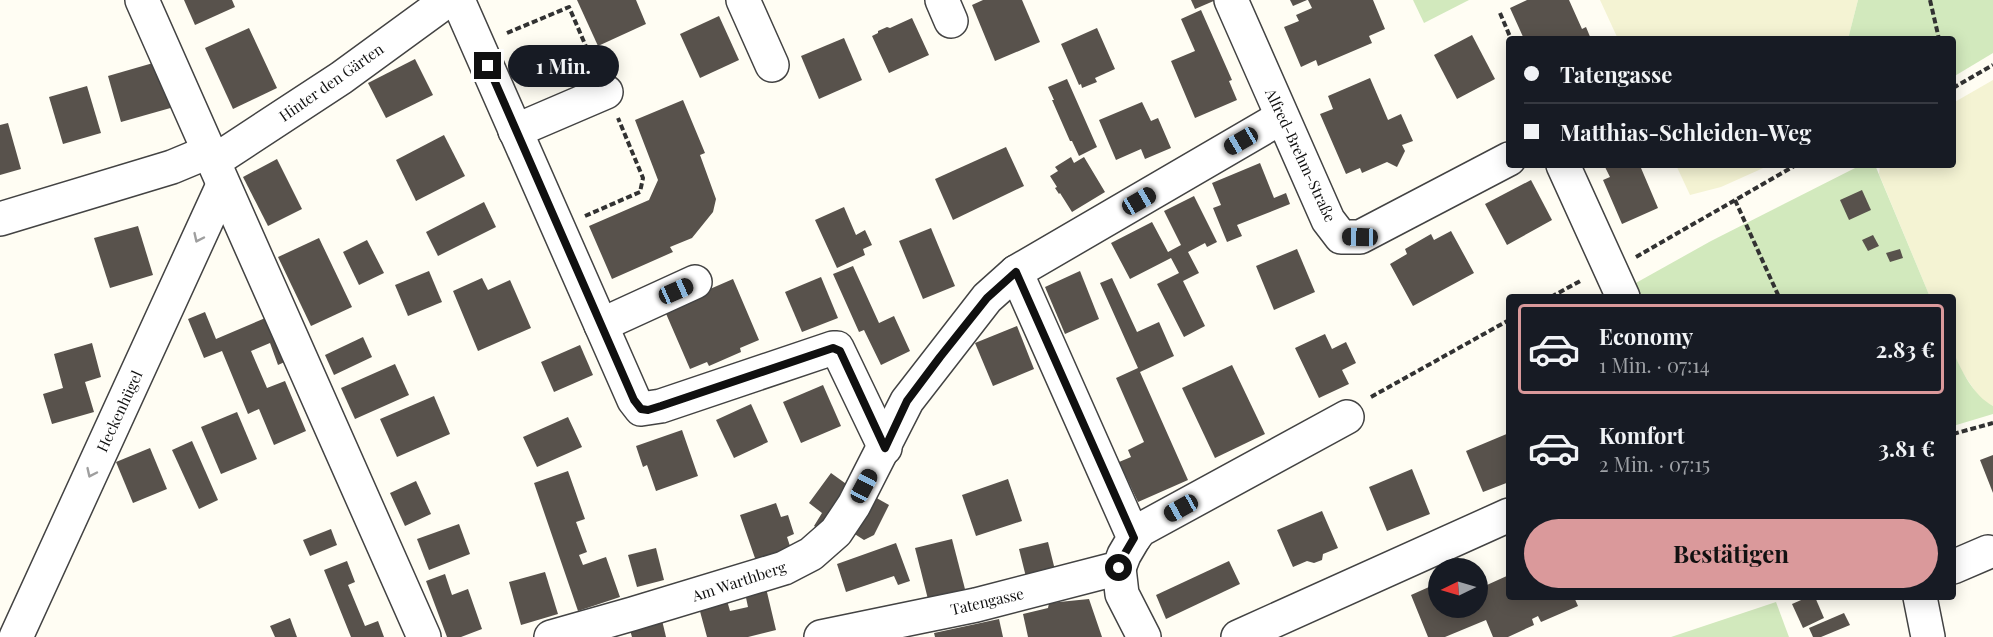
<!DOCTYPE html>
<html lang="de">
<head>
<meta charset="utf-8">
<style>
  body { margin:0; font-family:"Playfair Display",serif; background:#242831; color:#f1f3f6; height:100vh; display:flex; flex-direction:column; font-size:22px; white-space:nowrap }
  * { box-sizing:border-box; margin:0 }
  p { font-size:20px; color:#9ea1a6 }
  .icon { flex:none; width:33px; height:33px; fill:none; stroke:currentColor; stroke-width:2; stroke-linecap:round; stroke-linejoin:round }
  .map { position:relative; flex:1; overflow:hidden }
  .sheet { position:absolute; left:1506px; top:294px; width:450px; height:306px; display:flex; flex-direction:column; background:#171b24; border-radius:6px; box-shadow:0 3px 15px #0003 }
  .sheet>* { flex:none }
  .banner { position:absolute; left:1506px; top:36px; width:450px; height:132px; border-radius:6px; box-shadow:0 3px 15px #0003; display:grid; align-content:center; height:132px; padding:0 18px; background:#171b24 }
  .needle { width:39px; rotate:265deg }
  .tools { position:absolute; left:1428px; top:558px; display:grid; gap:12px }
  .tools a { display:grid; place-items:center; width:60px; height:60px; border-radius:50%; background:#171b24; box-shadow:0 3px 15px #0003; font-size:30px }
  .end { position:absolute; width:27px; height:27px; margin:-14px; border:8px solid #101010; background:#fff; box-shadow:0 0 0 3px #fff }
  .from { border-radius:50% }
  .bubble { position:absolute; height:42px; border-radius:21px; background:#171b24; box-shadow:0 3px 15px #0003; font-size:20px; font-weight:700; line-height:42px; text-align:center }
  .car { position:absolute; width:18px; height:36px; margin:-18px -9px; border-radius:8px; box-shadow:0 0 4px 2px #0007; background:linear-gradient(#222 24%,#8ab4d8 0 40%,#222 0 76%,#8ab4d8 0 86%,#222 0) }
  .banner b { display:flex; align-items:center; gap:21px; height:57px; font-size:22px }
  .banner b+b { border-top:2px solid #363941 }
  .banner i { width:15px; height:15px; background:#f1f3f6 }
  ul { padding:10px 0 0; list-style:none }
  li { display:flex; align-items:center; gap:18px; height:90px; margin:0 12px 9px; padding:0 6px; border:3px solid transparent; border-radius:6px }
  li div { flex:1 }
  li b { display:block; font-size:22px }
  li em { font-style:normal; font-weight:700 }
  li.selected { border-color:#da999b }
  li>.icon { width:54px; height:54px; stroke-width:1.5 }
  .primary-button { display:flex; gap:12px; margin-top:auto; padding:12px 18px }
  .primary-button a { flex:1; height:69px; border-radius:36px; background:#da999b; color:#111; font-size:24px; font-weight:700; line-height:69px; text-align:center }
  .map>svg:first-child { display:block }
  .farmland { fill:#f4f3d3 }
  .green { fill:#d2e9bd }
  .building { fill:#58524c }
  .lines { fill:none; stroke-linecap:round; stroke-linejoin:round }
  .minor-casing { stroke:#434343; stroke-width:36 }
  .path { stroke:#323232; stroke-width:4; stroke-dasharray:6 3; stroke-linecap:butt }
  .minor { stroke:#fff; stroke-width:33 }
  .oneway { stroke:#9f9f9f }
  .route { stroke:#101010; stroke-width:8 }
  .labels { text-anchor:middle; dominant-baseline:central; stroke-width:6; stroke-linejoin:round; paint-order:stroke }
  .street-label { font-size:15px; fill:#101010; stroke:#fff }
</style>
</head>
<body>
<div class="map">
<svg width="1993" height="637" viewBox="0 0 1993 637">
  <rect width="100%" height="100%" fill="#fffdf3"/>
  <g class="farmland">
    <path d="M 1600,0 L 1858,0 L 1848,39 L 1618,39 Z"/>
    <path d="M 1993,80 L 1993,406 L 1981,400 L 1961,370 L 1953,351 L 1953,297 L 1930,297 L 1879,174 L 1880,165 L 1953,165 L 1953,103 Z"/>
    <path d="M 1676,165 L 1770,165 L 1721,187 L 1690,195 Z"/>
  </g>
  <g class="green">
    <path d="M 1413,0 L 1469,0 L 1424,23 Z"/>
    <path d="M 1858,0 L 1993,0 L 1993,53 L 1953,77 L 1953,39 L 1848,39 Z"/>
    <path d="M 1861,165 L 1875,165 L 1930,297 L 1640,297 L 1634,284 L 1711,241 Z"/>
    <path d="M 1953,351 C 1962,372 1973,395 1993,406 L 1993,414 L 1953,426 Z"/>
    <path d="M 1776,602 L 1789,637 L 1671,637 Z"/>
  </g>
  <g class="building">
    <path d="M 184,0 L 232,0 L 235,7 L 195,25 Z"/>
    <path d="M 577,0 L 636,0 L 646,24 L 598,46 Z"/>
    <path d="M 983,0 L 1022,0 L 1040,42 L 995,61 L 972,5 Z"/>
    <path d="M 1191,0 L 1216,0 L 1195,9 Z"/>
    <path d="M 1290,0 L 1307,0 L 1293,6 Z"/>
    <path d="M 1308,0 L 1373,0 L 1385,29 L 1369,36 L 1372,43 L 1318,66 L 1316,60 L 1301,67 L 1284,27 L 1299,21 L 1296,15 L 1312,8 Z"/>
    <path d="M 1527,0 L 1569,0 L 1582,29 L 1586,27 L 1591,39 L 1524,39 L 1510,8 Z"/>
    <path d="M 1201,10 L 1232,80 L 1229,81 L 1237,100 L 1195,118 L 1171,61 L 1195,51 L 1181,19 Z"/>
    <path d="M 719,16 L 739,60 L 700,78 L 680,34 Z"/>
    <path d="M 912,18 L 929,55 L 889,73 L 872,36 L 878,33 L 878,31 L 887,27 L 890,28 Z"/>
    <path d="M 249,28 L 277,88 L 233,109 L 205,48 Z"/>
    <path d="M 1097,28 L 1115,69 L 1095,78 L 1097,82 L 1082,88 L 1081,84 L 1079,85 L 1061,44 Z"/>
    <path d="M 1472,35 L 1495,79 L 1457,99 L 1434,55 Z"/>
    <path d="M 844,38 L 862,80 L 819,99 L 801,56 Z"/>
    <path d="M 415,59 L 433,95 L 386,118 L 368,83 Z"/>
    <path d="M 160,61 L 174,107 L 121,122 L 108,76 Z"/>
    <path d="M 1370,78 L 1388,120 L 1401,114 L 1413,141 L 1402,145 L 1405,151 L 1397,167 L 1387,162 L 1362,173 L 1360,168 L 1346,174 L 1320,114 L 1333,109 L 1328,96 Z"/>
    <path d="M 1067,79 L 1097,147 L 1079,156 L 1072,141 L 1070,141 L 1052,100 L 1054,100 L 1048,87 Z"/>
    <path d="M 87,86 L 101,133 L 63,144 L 49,97 Z"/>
    <path d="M 683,100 L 705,153 L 700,155 L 716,199 L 713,212 L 692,238 L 670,247 L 673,252 L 612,279 L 589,226 L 649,200 L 658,180 L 635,120 Z"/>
    <path d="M 1142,102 L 1151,121 L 1158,118 L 1171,148 L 1145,159 L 1141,149 L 1116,160 L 1099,120 Z"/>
    <path d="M 8,123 L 21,169 L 0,175 L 0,125 Z"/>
    <path d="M 444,135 L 465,176 L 416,201 L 396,160 Z"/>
    <path d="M 1006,147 L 1024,186 L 953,220 L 935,179 Z"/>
    <path d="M 1071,157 L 1074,163 L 1084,157 L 1105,192 L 1072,212 L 1060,193 L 1059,194 L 1055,188 L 1057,187 L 1050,176 L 1058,171 L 1055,167 Z"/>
    <path d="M 277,159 L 302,209 L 268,226 L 243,177 Z"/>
    <path d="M 1260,163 L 1274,198 L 1286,193 L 1290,204 L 1237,225 L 1242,236 L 1227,242 L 1213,208 L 1221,205 L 1212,183 Z"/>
    <path d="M 1604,165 L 1647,165 L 1641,168 L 1658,208 L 1622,224 L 1603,180 L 1610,177 Z"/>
    <path d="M 1531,180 L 1552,220 L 1507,245 L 1485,204 Z"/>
    <path d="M 1862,190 L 1871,210 L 1849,220 L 1840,200 Z"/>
    <path d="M 1194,196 L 1217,242 L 1207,247 L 1205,243 L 1188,252 L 1199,273 L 1183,281 L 1205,326 L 1184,337 L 1157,284 L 1179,273 L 1171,258 L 1130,279 L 1111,243 L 1152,222 L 1168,252 L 1181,245 L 1164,211 Z"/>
    <path d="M 484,202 L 496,227 L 438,256 L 426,232 Z"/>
    <path d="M 844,207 L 856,235 L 865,230 L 872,245 L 863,249 L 865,255 L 837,268 L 815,220 Z"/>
    <path d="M 138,226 L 153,275 L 110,288 L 94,238 Z"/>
    <path d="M 931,228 L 955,286 L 923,299 L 899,241 Z"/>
    <path d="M 1451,231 L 1474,273 L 1413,306 L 1390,264 L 1407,254 L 1405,249 L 1431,234 L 1434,240 Z"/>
    <path d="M 1873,235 L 1879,246 L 1868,251 L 1862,240 Z"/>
    <path d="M 319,238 L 352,307 L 311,326 L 278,257 Z"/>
    <path d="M 367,240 L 384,273 L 359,285 L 343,252 Z"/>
    <path d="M 1297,249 L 1315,292 L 1274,310 L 1256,266 Z"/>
    <path d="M 1900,249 L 1903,258 L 1890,262 L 1886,253 Z"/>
    <path d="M 853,266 L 879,323 L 894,316 L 910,351 L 881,365 L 864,330 L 859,332 L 833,274 Z"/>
    <path d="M 429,271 L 442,302 L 408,316 L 395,285 Z"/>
    <path d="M 1080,271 L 1099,319 L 1065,334 L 1045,287 Z"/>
    <path d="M 821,277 L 838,318 L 802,332 L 785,292 Z"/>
    <path d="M 482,278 L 488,290 L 510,280 L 531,328 L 478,351 L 453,291 Z"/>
    <path d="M 1112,278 L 1137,332 L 1159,322 L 1174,356 L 1140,372 L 1188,480 L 1138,502 L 1119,462 L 1131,457 L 1128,450 L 1144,442 L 1116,378 L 1138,368 L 1100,283 Z"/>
    <path d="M 733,279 L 759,340 L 740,348 L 741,352 L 709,366 L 707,362 L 690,369 L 664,309 Z"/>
    <path d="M 205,312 L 216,339 L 270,316 L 289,360 L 278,365 L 270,343 L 251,351 L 267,388 L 285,381 L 306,431 L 274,445 L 259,409 L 248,414 L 222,351 L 204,358 L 188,319 Z"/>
    <path d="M 1017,326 L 1034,369 L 993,386 L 975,343 Z"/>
    <path d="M 1325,334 L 1332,349 L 1346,342 L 1356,363 L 1342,370 L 1349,384 L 1319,398 L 1295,348 Z"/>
    <path d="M 363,337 L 372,357 L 334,375 L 325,355 Z"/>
    <path d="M 92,343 L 101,377 L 85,382 L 94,412 L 52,424 L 43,394 L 63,388 L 54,354 Z"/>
    <path d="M 580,345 L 593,375 L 554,392 L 541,362 Z"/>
    <path d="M 395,364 L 409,395 L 355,419 L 341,388 Z"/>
    <path d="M 1232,365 L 1265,434 L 1215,458 L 1182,388 Z"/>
    <path d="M 823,385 L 841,426 L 801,443 L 783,402 Z"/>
    <path d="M 434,396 L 450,434 L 397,457 L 380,419 Z"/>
    <path d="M 751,404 L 768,442 L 734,458 L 716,420 Z"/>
    <path d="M 237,412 L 257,459 L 221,474 L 201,427 Z"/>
    <path d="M 568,417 L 582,447 L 537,467 L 523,437 Z"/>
    <path d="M 682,430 L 698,476 L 656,491 L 647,465 L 643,467 L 636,446 Z"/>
    <path d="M 1509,433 L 1509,482 L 1483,492 L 1466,451 Z"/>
    <path d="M 192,441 L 218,500 L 199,509 L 172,450 Z"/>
    <path d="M 150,448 L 167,489 L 133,503 L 116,462 Z"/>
    <path d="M 1993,455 L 1993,493 L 1980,460 Z"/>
    <path d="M 1412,469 L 1430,514 L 1387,531 L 1369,487 Z"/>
    <path d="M 568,471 L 585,519 L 576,522 L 587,552 L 579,555 L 583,565 L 606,557 L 620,597 L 578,611 L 534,483 Z"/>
    <path d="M 831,473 L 856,491 L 823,532 L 814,526 L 822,513 L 809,503 Z"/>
    <path d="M 1008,479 L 1022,521 L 976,536 L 962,495 Z"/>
    <path d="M 416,481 L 431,514 L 405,526 L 390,493 Z"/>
    <path d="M 873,496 L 889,505 L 874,535 L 864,540 L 850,531 Z"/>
    <path d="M 776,503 L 781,517 L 788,515 L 794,534 L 787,537 L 791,549 L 756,561 L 740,515 Z"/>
    <path d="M 1322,511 L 1338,548 L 1323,554 L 1322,560 L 1314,563 L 1307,561 L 1293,567 L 1277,530 Z"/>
    <path d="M 459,524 L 470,554 L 429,570 L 417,539 Z"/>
    <path d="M 331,529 L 337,545 L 310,556 L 303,540 Z"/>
    <path d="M 952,539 L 966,593 L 929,603 L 915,548 Z"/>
    <path d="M 1048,542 L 1056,574 L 1027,581 L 1019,549 Z"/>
    <path d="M 896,543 L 910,581 L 898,585 L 894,576 L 846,592 L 837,564 Z"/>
    <path d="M 656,548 L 664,580 L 637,587 L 628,555 Z"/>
    <path d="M 347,561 L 355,582 L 348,585 L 365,626 L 378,621 L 384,637 L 351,637 L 324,570 Z"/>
    <path d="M 1229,561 L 1240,584 L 1166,619 L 1156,595 Z"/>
    <path d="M 545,572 L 558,614 L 521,625 L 509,582 Z"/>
    <path d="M 445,574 L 452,595 L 468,589 L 482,629 L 461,637 L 447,637 L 426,581 Z"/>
    <path d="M 1509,575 L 1509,597 L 1522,597 L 1523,599 L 1528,597 L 1574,597 L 1578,606 L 1541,622 L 1538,616 L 1532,619 L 1534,625 L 1508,637 L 1493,637 L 1486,620 L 1445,637 L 1428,637 L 1411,595 L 1438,583 L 1438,608 L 1478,608 L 1478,589 Z"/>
    <path d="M 766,588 L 776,630 L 748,637 L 707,637 L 698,604 L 726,597 L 730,611 L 748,607 L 745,593 Z"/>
    <path d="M 1808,597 L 1815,597 L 1824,618 L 1803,628 L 1792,604 Z"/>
    <path d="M 1089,599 L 1102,637 L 1028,637 L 1023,614 L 1048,608 L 1049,603 Z"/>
    <path d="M 1844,613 L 1850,625 L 1821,637 L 1813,637 L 1809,628 Z"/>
    <path d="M 661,616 L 666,637 L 632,637 L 628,623 Z"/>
    <path d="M 290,618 L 297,637 L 275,637 L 270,626 Z"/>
    <path d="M 999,619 L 1003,637 L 935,637 L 934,633 Z"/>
  </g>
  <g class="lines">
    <defs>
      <g id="minor">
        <path d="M 142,0 L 424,637"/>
        <path d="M 458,0 L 634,400 L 641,409 L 661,406 L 833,348 L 837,348 L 885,448"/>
        <path d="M 743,0 L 772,65"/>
        <path d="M 942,0 L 951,21"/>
        <path d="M 1231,0 L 1328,220 L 1341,237 L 1360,237 L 1509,159"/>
        <path d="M 515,131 L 606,92"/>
        <path d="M 213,162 L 341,78 L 448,0"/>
        <path d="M 1563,165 L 1623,297"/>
        <path d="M 0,219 L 172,167 L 208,152"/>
        <path d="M 601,325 L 695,282"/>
        <path d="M 1134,538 L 1140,530 L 1347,417"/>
        <path d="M 1953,567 L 1988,552"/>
        <path d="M 1119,568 L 1122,594 L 1144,637"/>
        <path d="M 1920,597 L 1928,637"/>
        <path d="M 16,637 L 223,185"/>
        <path d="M 551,637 L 632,614 L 784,568 L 811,554 L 836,532 L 854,505 L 907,401 L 987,298 L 1016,272 L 1282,117"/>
        <path d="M 821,637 L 976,605 L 1119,568 L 1124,555 L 1134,538 L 1016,272"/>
        <path d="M 1238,637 L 1509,515"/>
      </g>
    </defs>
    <use href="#minor" class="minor-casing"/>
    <g class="path">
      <path d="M 1930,0 L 1939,39"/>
      <path d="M 1500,13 L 1511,39"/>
      <path d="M 507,33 L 569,7 L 594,65"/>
      <path d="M 1953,88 L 1993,65"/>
      <path d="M 1735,200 L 1779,297"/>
      <path d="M 585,216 L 640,192 L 643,178 L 618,118"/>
      <path d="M 1636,257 L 1796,165"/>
      <path d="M 1551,297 L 1582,280"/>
      <path d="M 1371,397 L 1509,320"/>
      <path d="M 1953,434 L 1993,423"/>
    </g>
    <use href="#minor" class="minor"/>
  </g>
  <defs><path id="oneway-chevron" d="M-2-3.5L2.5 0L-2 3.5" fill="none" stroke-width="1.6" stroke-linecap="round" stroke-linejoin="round" transform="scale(1.5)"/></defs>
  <g class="oneway">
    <use href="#oneway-chevron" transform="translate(198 238) rotate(115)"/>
    <use href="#oneway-chevron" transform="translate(91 473) rotate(115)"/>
  </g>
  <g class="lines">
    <path class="route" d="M 488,66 L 634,400 L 641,409 L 648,410 L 661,406 L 833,348 L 840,351 L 885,448 L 907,401 L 940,357 L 987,298 L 1016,272 L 1134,538 L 1124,555 L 1119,568"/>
  </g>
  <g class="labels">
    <g class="street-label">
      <text transform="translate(331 82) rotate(-35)">Hinter den Gärten</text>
      <text transform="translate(1301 155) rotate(65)">Alfred-Brehm-Straße</text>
      <text transform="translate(119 411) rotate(-65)">Heckenhügel</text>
      <text transform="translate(739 581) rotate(-18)">Am Warthberg</text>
      <text transform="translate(987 601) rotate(-13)">Tatengasse</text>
    </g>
  </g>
</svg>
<div class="tools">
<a><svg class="needle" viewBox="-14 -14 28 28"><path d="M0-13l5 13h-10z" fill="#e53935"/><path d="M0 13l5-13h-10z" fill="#9ea1a6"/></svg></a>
</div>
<i class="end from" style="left:1119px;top:568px"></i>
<i class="end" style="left:488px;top:66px"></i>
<div class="bubble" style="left:508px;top:45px;width:111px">1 Min.</div>
<i class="car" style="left:1241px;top:141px;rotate:240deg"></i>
<i class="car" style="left:1139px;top:201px;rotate:60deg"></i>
<i class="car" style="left:1360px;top:237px;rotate:271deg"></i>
<i class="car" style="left:676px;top:291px;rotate:66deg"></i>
<i class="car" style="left:864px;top:486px;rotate:28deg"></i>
<i class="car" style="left:1181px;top:508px;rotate:241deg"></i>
<div class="banner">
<b><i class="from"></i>Tatengasse</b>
<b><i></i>Matthias-Schleiden-Weg</b>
</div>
<section class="sheet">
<ul>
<li class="selected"><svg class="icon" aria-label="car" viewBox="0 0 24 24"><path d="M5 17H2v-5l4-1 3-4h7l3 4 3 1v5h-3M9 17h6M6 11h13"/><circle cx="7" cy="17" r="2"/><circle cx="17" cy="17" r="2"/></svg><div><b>Economy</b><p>1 Min. · 07:14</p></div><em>2.83 €</em></li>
<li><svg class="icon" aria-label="car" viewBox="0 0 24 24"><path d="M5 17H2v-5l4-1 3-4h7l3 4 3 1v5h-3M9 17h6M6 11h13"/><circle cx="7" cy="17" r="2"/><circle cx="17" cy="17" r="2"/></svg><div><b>Komfort</b><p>2 Min. · 07:15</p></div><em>3.81 €</em></li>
</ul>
<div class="primary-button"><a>Bestätigen</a></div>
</section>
</div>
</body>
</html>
